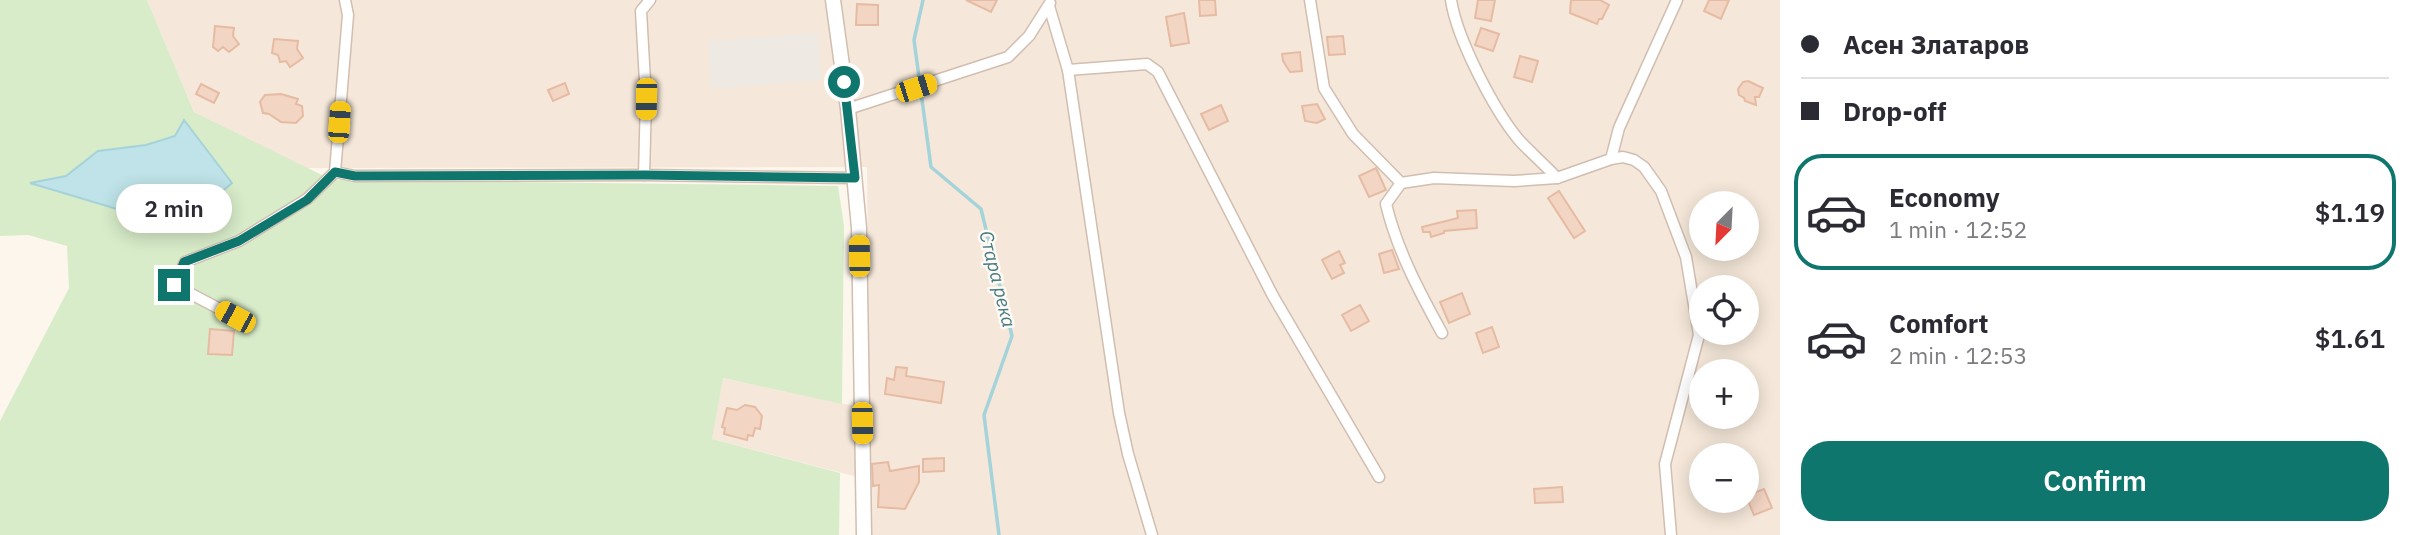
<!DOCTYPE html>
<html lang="en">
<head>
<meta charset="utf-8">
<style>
  body { margin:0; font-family:"IBM Plex Sans",sans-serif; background:#f7f7f7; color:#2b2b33; height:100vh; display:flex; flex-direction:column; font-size:26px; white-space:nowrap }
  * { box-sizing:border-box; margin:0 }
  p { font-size:23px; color:#7c7c81 }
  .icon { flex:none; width:38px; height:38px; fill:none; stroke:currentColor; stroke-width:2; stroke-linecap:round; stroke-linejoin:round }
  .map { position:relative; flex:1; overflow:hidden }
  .details { display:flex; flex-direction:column; background:#fff; width:630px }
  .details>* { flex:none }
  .hud { display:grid; align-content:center; height:154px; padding:0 21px; background:#fff }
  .needle { width:46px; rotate:204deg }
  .buttons { position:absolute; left:1689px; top:191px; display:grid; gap:14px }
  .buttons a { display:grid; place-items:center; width:70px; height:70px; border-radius:50%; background:#fff; box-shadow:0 4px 18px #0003; font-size:35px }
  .end { position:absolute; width:32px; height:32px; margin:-16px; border:9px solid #0f766e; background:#fff; box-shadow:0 0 0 4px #fff }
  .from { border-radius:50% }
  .bubble { position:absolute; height:49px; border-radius:24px; background:#fff; box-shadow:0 4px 18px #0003; font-size:23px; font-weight:600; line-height:49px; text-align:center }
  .car { position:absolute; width:21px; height:42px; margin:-21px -10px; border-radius:9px; box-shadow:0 0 5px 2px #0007; background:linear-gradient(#f5c518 24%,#345 0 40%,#f5c518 0 76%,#345 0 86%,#f5c518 0) }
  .hud b { display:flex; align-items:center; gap:24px; height:66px; font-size:26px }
  .hud b+b { border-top:2px solid #e1e1e2 }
  .hud i { width:18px; height:18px; background:#2b2b33 }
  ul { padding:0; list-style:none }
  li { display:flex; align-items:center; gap:21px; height:116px; margin:0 14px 10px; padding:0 7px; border:4px solid transparent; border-radius:28px }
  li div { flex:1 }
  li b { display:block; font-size:26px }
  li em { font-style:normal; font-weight:600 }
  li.selected { border-color:#0f766e }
  li>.icon { width:63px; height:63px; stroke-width:1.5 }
  .button { display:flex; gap:14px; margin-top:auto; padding:14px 21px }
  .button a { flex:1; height:80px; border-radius:28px; background:#0f766e; color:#fff; font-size:28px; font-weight:600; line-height:80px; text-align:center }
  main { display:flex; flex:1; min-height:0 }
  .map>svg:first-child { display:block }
  .residential { fill:#f5e8da; fill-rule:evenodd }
  .industrial { fill:#efe9e4 }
  .green { fill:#d8ecc9; fill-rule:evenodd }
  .water { fill:#bfe3e8; stroke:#a5d3da; stroke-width:2 }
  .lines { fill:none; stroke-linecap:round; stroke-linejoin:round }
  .stream { stroke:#a5d3da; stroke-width:3.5 }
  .building { fill:#f3d5c3; stroke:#e6bba3; stroke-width:2 }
  .minor-casing { stroke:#d1beb0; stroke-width:13 }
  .tertiary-casing { stroke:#d1beb0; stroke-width:17 }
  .minor { stroke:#fff; stroke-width:10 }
  .tertiary { stroke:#fff; stroke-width:14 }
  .route { stroke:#0f766e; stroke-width:9 }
  .labels { text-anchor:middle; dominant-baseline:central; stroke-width:5; stroke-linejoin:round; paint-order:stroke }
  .water-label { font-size:19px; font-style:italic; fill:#437c86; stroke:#fffaf3 }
</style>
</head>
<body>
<main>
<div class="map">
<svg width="1780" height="535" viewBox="0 0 1780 535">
  <rect width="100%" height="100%" fill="#fdf6ec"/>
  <path class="residential" d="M 147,0 L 1780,0 L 1780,535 L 867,535 L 869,480 L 712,439 L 722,378 L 869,409 L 867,167 L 306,168 L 194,112 ZM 1701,203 L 1746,203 L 1746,248 L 1701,248 ZM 1701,287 L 1746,287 L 1746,332 L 1701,332 ZM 1701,371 L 1746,371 L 1746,416 L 1701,416 ZM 1701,455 L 1746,455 L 1746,500 L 1701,500 Z"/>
  <path class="industrial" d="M 818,33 L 821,80 L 711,89 L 708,41 Z"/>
  <path class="green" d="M 0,0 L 147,0 L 194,112 L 332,180 L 838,186 L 844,226 L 842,404 L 723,378 L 712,439 L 840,473 L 839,535 L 0,535 L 0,421 L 69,288 L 67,246 L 28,235 L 0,236 ZM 175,136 L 211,200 L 171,208 L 149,209 L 121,200 L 117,209 L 32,184 L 66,176 L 98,151 L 146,145 Z"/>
  <path class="water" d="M 184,120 L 232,183 L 212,200 L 171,208 L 149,209 L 121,200 L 117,209 L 30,183 L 66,176 L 98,151 L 146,145 L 175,136 Z"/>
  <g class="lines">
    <path class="stream" d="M 923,0 L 914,40 L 931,167 L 981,209 L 1012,336 L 984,415 L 999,535"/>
  </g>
  <g class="building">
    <path d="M 966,0 L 997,0 L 991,12 Z"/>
    <path d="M 1199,0 L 1215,0 L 1216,15 L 1200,16 Z"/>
    <path d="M 1478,0 L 1495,0 L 1491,21 L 1475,18 Z"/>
    <path d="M 1571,0 L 1600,0 L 1609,5 L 1602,19 L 1599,19 L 1597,24 L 1570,13 Z"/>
    <path d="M 1709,0 L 1729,0 L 1721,19 L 1704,11 Z"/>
    <path d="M 857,4 L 878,5 L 878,25 L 856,25 Z"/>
    <path d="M 1184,13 L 1189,43 L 1171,46 L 1166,17 Z"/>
    <path d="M 215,26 L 234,28 L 233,36 L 239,44 L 229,52 L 223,47 L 218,51 L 213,47 Z"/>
    <path d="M 1481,28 L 1499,34 L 1493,51 L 1475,45 Z"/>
    <path d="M 1343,36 L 1345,54 L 1329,55 L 1327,37 Z"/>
    <path d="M 274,39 L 298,41 L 297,49 L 303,58 L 290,67 L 286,61 L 280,62 L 278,55 L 272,53 Z"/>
    <path d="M 1300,52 L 1302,71 L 1290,72 L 1283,61 L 1282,54 Z"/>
    <path d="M 1520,56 L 1538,61 L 1532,82 L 1514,77 Z"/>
    <path d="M 1748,81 L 1763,88 L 1759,97 L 1755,97 L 1756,105 L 1745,101 L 1744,98 L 1739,95 L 1738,89 L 1743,82 Z"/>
    <path d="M 565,83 L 569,94 L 553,101 L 548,90 Z"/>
    <path d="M 201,84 L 219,93 L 214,103 L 196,94 Z"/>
    <path d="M 281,94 L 298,99 L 296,104 L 302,106 L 303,116 L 296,123 L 281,122 L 269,114 L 263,113 L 260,102 L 265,95 Z"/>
    <path d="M 1317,104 L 1325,119 L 1317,123 L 1305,121 L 1302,106 Z"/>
    <path d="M 1221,105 L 1228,121 L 1209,130 L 1201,114 Z"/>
    <path d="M 1376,168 L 1386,190 L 1369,197 L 1359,176 Z"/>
    <path d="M 1559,191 L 1585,231 L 1574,238 L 1548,198 Z"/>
    <path d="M 1476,210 L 1477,228 L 1444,231 L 1444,233 L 1431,237 L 1430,232 L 1423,232 L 1422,227 L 1458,218 L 1457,211 Z"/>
    <path d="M 1392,250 L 1399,269 L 1384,273 L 1379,254 Z"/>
    <path d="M 1339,251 L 1345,263 L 1340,265 L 1344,273 L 1332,279 L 1322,260 Z"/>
    <path d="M 1462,293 L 1470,314 L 1449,323 L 1440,302 Z"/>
    <path d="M 1360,305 L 1369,321 L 1351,331 L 1342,315 Z"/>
    <path d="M 1492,327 L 1499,347 L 1483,353 L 1476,333 Z"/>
    <path d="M 210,329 L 234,331 L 232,355 L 208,354 Z"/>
    <path d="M 896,367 L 907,368 L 906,376 L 944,382 L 941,403 L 885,394 L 887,378 L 894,380 Z"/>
    <path d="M 745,405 L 755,407 L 762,416 L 760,429 L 755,428 L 753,436 L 748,435 L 747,440 L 724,434 L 725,428 L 722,427 L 727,408 L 737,410 Z"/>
    <path d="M 944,458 L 944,471 L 923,472 L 923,459 Z"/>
    <path d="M 888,462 L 890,471 L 919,466 L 919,482 L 905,509 L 878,507 L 879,485 L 873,486 L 872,464 Z"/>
    <path d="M 1562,487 L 1563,502 L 1535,503 L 1534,489 Z"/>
    <path d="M 1764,489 L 1772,508 L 1754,515 L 1746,496 Z"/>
  </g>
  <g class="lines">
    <defs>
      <g id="minor">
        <path d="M 1310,0 L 1324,88 L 1353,134 L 1401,183"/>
        <path d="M 1451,0 C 1457,39 1494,110 1519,140 C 1531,153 1545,165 1557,178"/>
        <path d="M 1049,6 L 1068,70 L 1119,413 L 1128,454 L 1152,535"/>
        <path d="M 1068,70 L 1147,64 L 1158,72 L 1273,296 L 1379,477"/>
        <path d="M 848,109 L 1008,57 L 1029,36 L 1050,3"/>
        <path d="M 1611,159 L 1619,128 L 1677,0"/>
        <path d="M 335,172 L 355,176 L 644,175 L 855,178"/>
        <path d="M 644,175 L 646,99 L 641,11 L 650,0"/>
        <path d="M 235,317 L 174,285 L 185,262 L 239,241 L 307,199 L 335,172 L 348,15 L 345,0"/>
        <path d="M 1442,333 C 1419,291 1397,250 1386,204 L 1401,183 L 1434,178 L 1514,181 L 1557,178 L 1611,159 L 1623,157 L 1634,160 L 1644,167 L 1661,191 L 1686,257 L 1699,335 L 1665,464 L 1671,535"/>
      </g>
      <path id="tertiary" d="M 833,0 L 848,109 L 859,228 L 864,535"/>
    </defs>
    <use href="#minor" class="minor-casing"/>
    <use href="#tertiary" class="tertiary-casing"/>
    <use href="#minor" class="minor"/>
    <use href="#tertiary" class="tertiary"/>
  </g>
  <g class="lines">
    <path class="route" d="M 174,285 L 184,262 L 239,241 L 307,200 L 335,172 L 355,176 L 644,175 L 855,178 L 844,82"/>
  </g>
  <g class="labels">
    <g class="water-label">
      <text transform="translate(998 279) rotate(76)">Стара река</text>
    </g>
  </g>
</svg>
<div class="buttons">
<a><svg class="needle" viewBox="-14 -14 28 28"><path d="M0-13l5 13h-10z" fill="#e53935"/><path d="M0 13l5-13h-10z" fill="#7c7c81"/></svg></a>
<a><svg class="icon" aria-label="locate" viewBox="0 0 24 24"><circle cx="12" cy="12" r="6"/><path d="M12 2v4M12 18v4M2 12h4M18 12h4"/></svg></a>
<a>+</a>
<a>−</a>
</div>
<i class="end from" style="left:844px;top:82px"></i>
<i class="end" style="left:174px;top:285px"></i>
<div class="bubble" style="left:116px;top:184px;width:116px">2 min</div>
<i class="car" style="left:916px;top:88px;rotate:72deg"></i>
<i class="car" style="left:646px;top:99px;rotate:181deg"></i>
<i class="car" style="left:339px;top:122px;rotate:4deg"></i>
<i class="car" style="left:859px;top:256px;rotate:359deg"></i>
<i class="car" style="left:235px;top:317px;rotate:298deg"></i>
<i class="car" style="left:862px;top:423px;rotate:179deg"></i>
</div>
<section class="details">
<div class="hud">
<b><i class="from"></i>Асен Златаров</b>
<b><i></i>Drop-off</b>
</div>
<ul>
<li class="selected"><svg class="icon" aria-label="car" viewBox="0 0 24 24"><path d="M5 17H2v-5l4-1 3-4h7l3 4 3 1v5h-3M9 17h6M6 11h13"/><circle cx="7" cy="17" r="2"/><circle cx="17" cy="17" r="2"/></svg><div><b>Economy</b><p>1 min · 12:52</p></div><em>$1.19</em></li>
<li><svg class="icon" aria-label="car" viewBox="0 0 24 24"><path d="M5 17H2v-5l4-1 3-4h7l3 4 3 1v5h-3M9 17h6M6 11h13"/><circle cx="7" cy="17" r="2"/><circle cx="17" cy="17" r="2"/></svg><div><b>Comfort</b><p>2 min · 12:53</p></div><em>$1.61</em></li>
</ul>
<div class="button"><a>Confirm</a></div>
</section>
</main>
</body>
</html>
